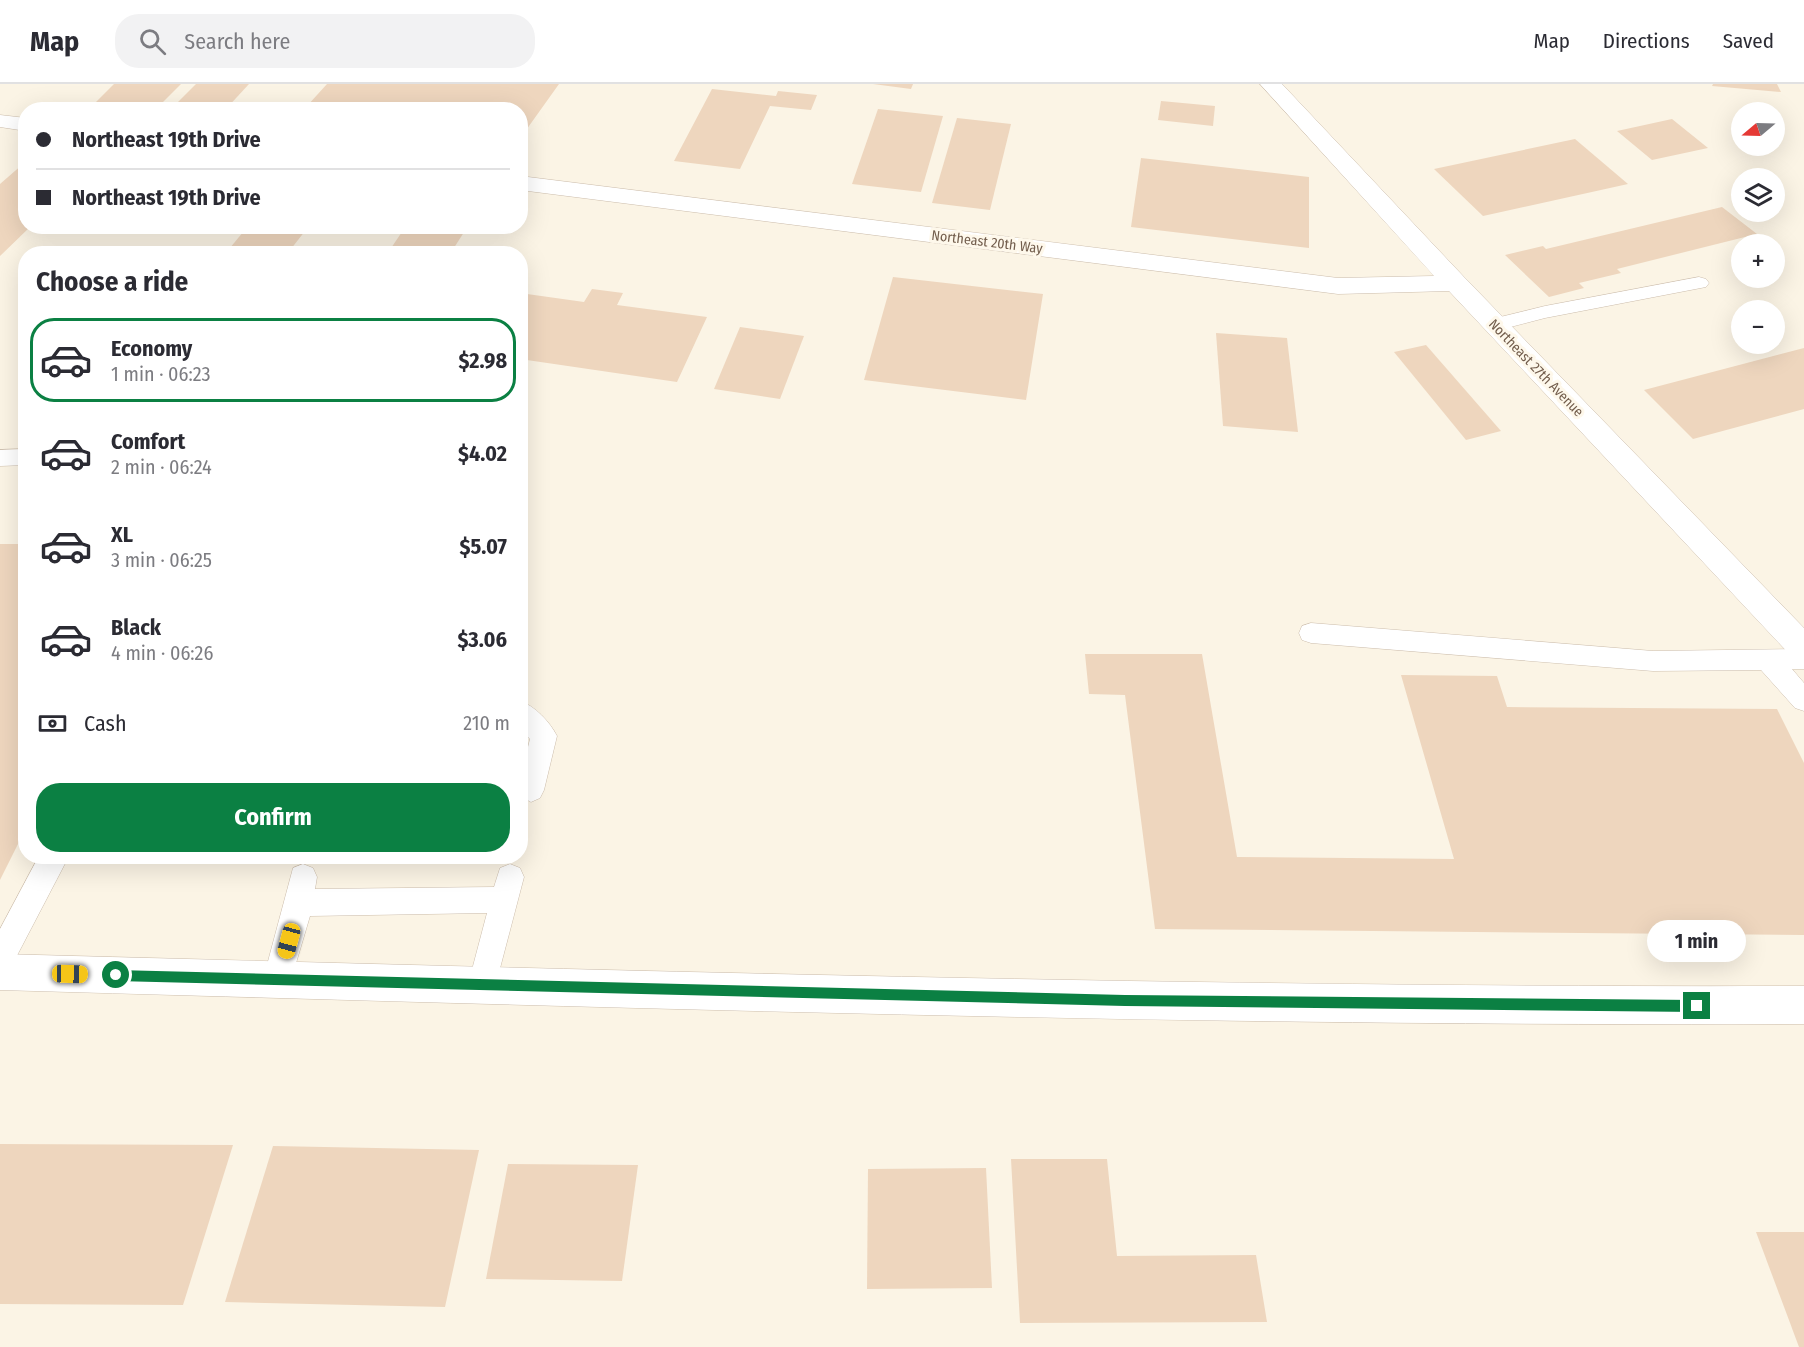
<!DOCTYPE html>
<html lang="en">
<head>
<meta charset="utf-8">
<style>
  body { margin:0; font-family:"Fira Sans Condensed",sans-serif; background:#f2f2f3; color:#2b2b33; height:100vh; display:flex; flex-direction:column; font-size:22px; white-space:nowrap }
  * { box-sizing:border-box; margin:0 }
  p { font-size:20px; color:#7c7c81 }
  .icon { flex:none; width:33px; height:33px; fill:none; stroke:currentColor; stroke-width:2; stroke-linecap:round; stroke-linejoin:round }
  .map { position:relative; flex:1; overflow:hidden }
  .side { position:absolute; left:18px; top:162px; width:510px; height:618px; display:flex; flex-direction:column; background:#fff; border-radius:24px; box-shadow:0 6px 24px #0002 }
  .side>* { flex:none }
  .top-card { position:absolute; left:18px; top:18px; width:510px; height:132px; border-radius:24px; box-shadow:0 6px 24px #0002; display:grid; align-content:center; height:132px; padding:0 18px; background:#fff }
  .needle { width:39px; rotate:251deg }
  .tools { position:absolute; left:1731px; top:18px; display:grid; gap:12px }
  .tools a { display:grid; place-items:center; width:54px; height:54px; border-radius:50%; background:#fff; box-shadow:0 6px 24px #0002; font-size:30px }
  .end { position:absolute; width:27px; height:27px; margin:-14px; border:8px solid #0b8043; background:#fff; box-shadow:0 0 0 3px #fff }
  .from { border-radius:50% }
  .bubble { position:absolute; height:42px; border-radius:21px; background:#fff; box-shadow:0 6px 24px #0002; font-size:20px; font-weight:700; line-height:42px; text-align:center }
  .car { position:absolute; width:18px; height:36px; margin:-18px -9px; border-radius:8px; box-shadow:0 0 4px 2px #0007; background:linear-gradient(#f5c518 24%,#345 0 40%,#f5c518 0 76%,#345 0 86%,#f5c518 0) }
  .top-card b { display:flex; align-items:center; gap:21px; height:57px; font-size:22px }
  .top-card b+b { border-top:2px solid #e1e1e2 }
  .top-card i { width:15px; height:15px; background:#2b2b33 }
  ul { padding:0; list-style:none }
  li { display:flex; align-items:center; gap:18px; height:84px; margin:0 12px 9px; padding:0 6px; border:3px solid transparent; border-radius:24px }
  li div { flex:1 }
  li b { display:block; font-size:22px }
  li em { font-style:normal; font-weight:700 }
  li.active { border-color:#0b8043 }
  li>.icon { width:54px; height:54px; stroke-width:1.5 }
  h2 { padding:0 18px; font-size:27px; line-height:72px }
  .pay { display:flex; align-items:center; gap:15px; height:66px; padding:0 18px; font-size:22px }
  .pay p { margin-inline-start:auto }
  .cta { display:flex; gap:12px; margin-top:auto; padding:12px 18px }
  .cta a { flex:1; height:69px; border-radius:24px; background:#0b8043; color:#fff; font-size:24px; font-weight:700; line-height:69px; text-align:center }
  header { display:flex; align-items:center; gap:36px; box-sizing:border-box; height:84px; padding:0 30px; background:#fff; border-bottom:2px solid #e1e1e2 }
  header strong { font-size:28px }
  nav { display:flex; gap:33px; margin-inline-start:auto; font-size:21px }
  .search { width:420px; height:54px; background:#f2f2f3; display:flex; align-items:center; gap:15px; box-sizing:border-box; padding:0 21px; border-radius:24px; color:#7c7c81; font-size:22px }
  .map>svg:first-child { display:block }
  .building { fill:#eed6be }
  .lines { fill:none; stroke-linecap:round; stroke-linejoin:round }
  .lane-casing { stroke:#ccbdac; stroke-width:1 }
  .street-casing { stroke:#ccbdac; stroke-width:1 }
  .lane { fill:#fff; fill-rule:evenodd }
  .street { fill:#fff; fill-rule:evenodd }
  .route { fill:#0b8043 }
  .labels { text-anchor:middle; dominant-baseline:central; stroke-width:6; stroke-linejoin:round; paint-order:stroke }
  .far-street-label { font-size:14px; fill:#725d4c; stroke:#fef8eb }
</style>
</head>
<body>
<header>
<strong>Map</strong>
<div class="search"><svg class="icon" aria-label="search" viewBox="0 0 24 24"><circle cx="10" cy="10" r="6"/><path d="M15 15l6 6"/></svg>Search here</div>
<nav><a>Map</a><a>Directions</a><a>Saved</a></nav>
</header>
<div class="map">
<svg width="1804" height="1263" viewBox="0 0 1804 1263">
  <rect width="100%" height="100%" fill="#fbf4e5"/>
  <g class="building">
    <path d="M 114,0 L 181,0 L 155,26 L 95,19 Z"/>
    <path d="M 196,0 L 249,0 L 225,26 L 171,25 Z"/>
    <path d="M 327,0 L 559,0 L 524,49 L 520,49 L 520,26 L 337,26 L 307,22 Z"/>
    <path d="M 873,0 L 913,0 L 911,5 Z"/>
    <path d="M 1713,0 L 1777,0 L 1781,8 L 1712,2 Z"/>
    <path d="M 712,5 L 776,12 L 778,7 L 817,11 L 811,26 L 770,22 L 740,85 L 674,77 Z"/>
    <path d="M 1161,17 L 1215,22 L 1213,42 L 1158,36 Z"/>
    <path d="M 878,25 L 943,32 L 921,108 L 852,100 Z"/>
    <path d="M 957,34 L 1011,40 L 990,126 L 932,119 Z"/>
    <path d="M 1672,35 L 1708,64 L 1652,76 L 1617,47 Z"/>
    <path d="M 1575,55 L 1628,100 L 1483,132 L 1434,85 Z"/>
    <path d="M 1141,74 L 1309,93 L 1309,164 L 1131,143 Z"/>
    <path d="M 23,80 L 26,80 L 26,142 L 31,142 L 0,172 L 0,100 Z"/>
    <path d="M 1722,123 L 1757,150 L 1617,185 L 1621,189 L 1579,199 L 1584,204 L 1549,213 L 1505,171 L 1543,162 L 1546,165 Z"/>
    <path d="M 248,142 L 309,142 L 287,170 L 225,170 Z"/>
    <path d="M 406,142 L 468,142 L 450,170 L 387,170 Z"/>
    <path d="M 893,193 L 1043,210 L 1026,316 L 864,296 Z"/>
    <path d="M 592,205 L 623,209 L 617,221 L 707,233 L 677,298 L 520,275 L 520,209 L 584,218 Z"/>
    <path d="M 740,243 L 804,252 L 780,315 L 714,305 Z"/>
    <path d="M 1216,249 L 1287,254 L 1298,348 L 1223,342 Z"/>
    <path d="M 1426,261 L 1501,347 L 1466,356 L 1394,268 Z"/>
    <path d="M 1804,264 L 1804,325 L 1693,355 L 1644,306 Z"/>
    <path d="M 0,460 L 26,460 L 26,744 L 0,796 Z"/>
    <path d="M 1085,570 L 1202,570 L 1237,773 L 1454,775 L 1401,591 L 1497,592 L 1507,623 L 1777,625 L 1804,679 L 1804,851 L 1155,845 L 1125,611 L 1089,610 Z"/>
    <path d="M 0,1060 L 233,1061 L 183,1221 L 0,1220 Z"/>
    <path d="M 273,1062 L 479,1066 L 445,1223 L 225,1218 Z"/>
    <path d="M 1011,1075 L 1107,1075 L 1117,1172 L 1256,1171 L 1267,1238 L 1020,1239 Z"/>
    <path d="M 508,1080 L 638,1081 L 622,1197 L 486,1195 Z"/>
    <path d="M 986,1084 L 992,1204 L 867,1205 L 868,1085 Z"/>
    <path d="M 1756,1148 L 1804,1148 L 1804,1263 L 1799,1263 Z"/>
  </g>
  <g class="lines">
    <defs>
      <g id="lane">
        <path d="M 1699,193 L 1706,195 L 1709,199 L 1706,203 L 1545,234 L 1495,247 L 1488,246 L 1485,241 L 1488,236 L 1545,222 Z"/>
        <path d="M 26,365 L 26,381 L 0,382 L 0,366 Z"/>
        <path d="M 1311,539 L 1653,567 L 1804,565 L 1804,585 L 1792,585 L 1804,599 L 1804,627 L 1795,624 L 1761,586 L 1653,587 L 1311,559 L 1302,556 L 1299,549 L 1302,542 Z"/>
        <path d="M 520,617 C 535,622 550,638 557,652 L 544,706 L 540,714 L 531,718 L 520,712 L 520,695 L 530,655 L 520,645 Z"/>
        <path d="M 39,772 L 69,772 L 10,885 L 0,889 L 0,845 Z"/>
        <path d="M 303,780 L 313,784 L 317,793 L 315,805 L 494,803 L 500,784 L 510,780 L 520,784 L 524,793 L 493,911 L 483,915 L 473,911 L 468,901 L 487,829 L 310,832 L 288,906 L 278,910 L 268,906 L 263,896 L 293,784 Z"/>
      </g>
      <g id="street">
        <path d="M 1260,0 L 1282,0 L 1464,193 L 1804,544 L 1804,578 L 1793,574 L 1449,207 L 1338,210 L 520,106 L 520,92 L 1338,194 L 1434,192 Z"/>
        <path d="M 0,31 L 26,34 L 26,47 L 0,43 Z"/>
        <path d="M 0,870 C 601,886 1202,904 1804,902 L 1804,940 C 1202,943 601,923 0,906 Z"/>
      </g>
    </defs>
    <use href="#lane" class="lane-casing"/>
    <use href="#street" class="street-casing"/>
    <use href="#lane" class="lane"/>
    <use href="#street" class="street"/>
  </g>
  <path class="route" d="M 116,886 L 1125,911 L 1697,916 L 1703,922 L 1697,928 L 1125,922 L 116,897 L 110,891 Z"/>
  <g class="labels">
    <g class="far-street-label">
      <text transform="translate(987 158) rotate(7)">Northeast 20th Way</text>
      <text transform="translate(1536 284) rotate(46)">Northeast 27th Avenue</text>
    </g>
  </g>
</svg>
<div class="tools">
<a><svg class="needle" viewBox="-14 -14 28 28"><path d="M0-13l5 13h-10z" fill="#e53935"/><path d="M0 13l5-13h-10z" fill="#7c7c81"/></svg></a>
<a><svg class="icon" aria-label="layers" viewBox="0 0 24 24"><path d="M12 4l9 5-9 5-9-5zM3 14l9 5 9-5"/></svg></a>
<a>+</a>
<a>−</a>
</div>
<i class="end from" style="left:116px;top:891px"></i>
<i class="end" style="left:1697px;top:922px"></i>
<div class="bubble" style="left:1647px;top:836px;width:99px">1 min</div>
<i class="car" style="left:289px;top:857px;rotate:195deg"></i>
<i class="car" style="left:70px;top:890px;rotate:91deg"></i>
<div class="top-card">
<b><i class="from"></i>Northeast 19th Drive</b>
<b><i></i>Northeast 19th Drive</b>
</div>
<section class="side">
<h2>Choose a ride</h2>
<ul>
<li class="active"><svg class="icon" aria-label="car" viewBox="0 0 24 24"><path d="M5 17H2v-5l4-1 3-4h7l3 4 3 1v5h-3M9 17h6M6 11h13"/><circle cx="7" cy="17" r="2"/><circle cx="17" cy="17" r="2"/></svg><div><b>Economy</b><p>1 min · 06:23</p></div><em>$2.98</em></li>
<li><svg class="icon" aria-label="car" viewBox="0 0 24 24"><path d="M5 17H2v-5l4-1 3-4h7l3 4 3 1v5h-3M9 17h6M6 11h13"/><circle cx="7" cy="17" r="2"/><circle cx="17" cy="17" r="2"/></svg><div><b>Comfort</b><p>2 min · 06:24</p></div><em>$4.02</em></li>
<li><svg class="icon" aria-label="car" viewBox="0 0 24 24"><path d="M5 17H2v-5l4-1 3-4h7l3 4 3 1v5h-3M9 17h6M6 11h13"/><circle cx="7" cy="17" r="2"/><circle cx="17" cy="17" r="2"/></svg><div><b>XL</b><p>3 min · 06:25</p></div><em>$5.07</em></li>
<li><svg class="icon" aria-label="car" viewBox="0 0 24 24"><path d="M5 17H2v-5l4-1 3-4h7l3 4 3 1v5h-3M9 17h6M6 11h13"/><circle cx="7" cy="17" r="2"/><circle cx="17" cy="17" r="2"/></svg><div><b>Black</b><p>4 min · 06:26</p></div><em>$3.06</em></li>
</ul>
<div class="pay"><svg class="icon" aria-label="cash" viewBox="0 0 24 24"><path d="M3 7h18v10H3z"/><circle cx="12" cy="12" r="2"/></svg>Cash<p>210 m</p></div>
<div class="cta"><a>Confirm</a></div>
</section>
</div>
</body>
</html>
